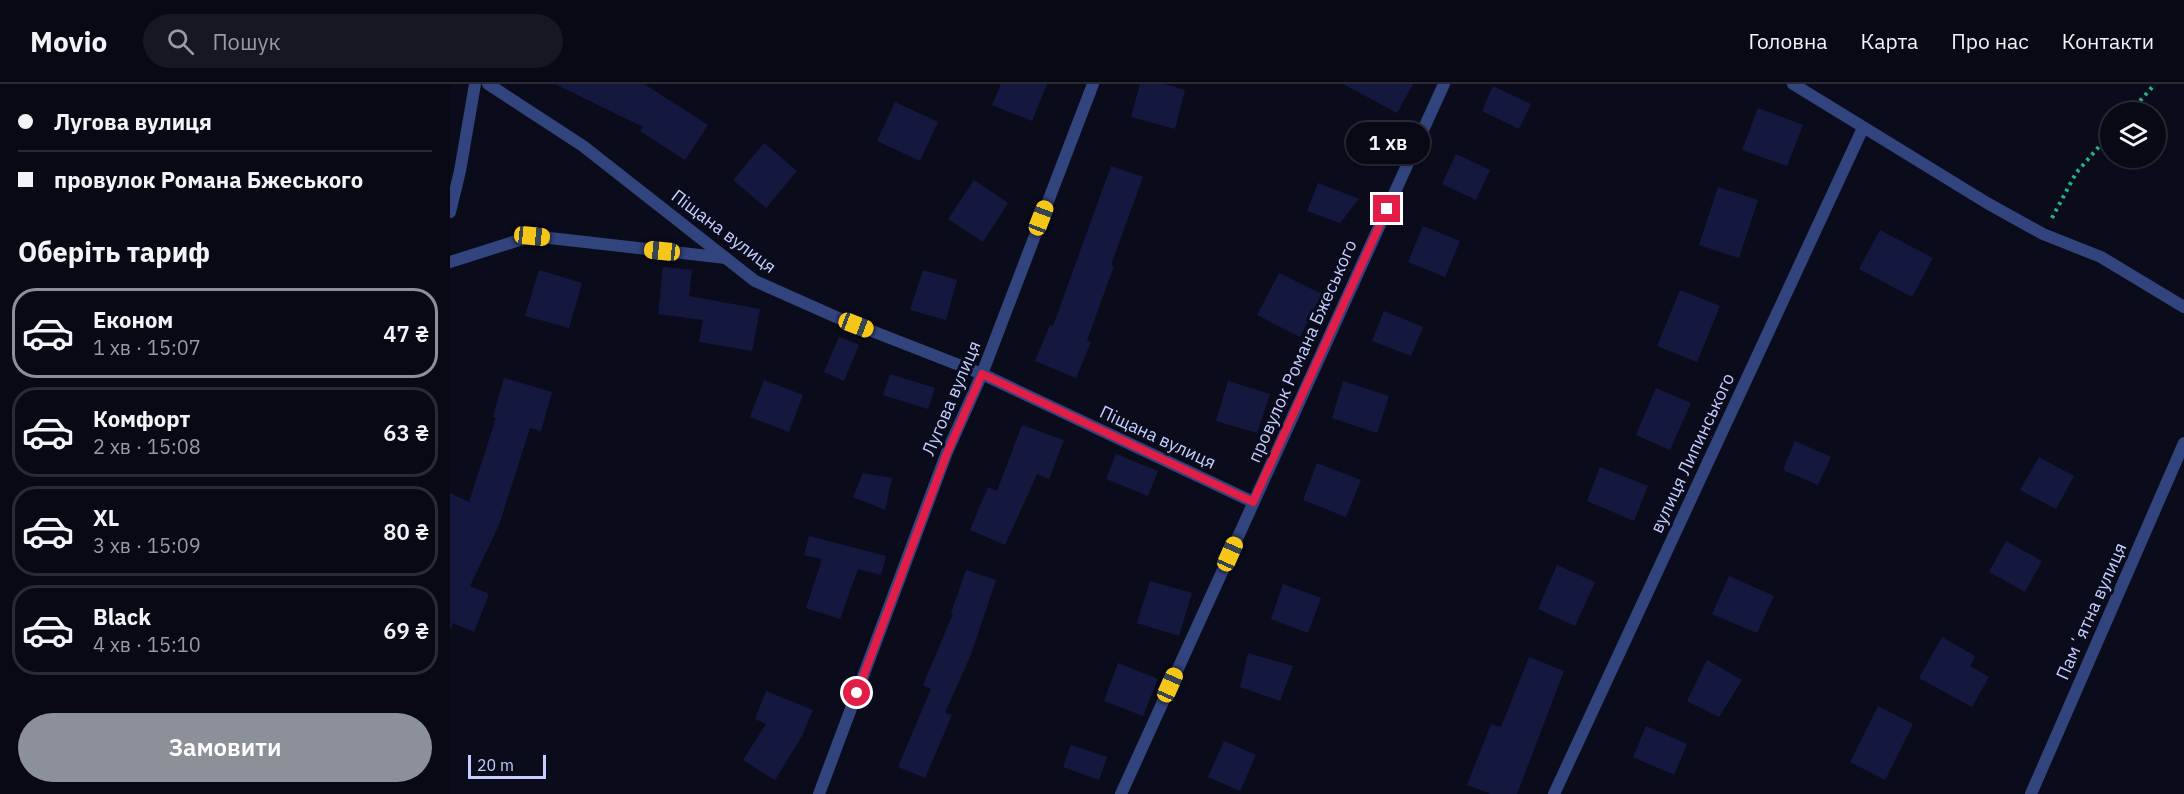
<!DOCTYPE html>
<html lang="uk">
<head>
<meta charset="utf-8">
<style>
  body { margin:0; font-family:"IBM Plex Sans",sans-serif; background:#161722; color:#f1f3f6; height:100vh; display:flex; flex-direction:column; font-size:22px; white-space:nowrap }
  * { box-sizing:border-box; margin:0 }
  p { font-size:20px; color:#989aa0 }
  .icon { flex:none; width:33px; height:33px; fill:none; stroke:currentColor; stroke-width:2; stroke-linecap:round; stroke-linejoin:round }
  .map { position:relative; flex:1; overflow:hidden }
  .sheet { display:flex; flex-direction:column; background:#080915; width:450px }
  .sheet>* { flex:none }
  .guide { display:grid; align-content:center; height:132px; padding:0 18px; background:#080915 }
  .buttons { position:absolute; left:1650px; top:18px; display:grid; gap:12px }
  .buttons a { display:grid; place-items:center; width:66px; height:66px; border-radius:50%; background:#080915; box-shadow:0 2px 4px #0004,0 0 0 2px #292a34; font-size:30px }
  .scale { position:absolute; left:18px; bottom:15px; width:78px; box-sizing:border-box; padding-left:6px; border:3px solid #c5ceff; border-top:0; font-size:16px; line-height:21px; white-space:nowrap; color:#c5ceff; -webkit-text-stroke:4px #0a0c1c; paint-order:stroke }
  .end { position:absolute; width:27px; height:27px; margin:-14px; border:8px solid #e11d48; background:#fff; box-shadow:0 0 0 3px #fff }
  .from { border-radius:50% }
  .bubble { position:absolute; height:42px; border-radius:21px; background:#080915; box-shadow:0 2px 4px #0004,0 0 0 2px #292a34; font-size:20px; font-weight:600; line-height:42px; text-align:center }
  .car { position:absolute; width:18px; height:36px; margin:-18px -9px; border-radius:8px; box-shadow:0 0 4px 2px #0007; background:linear-gradient(#f5c518 24%,#345 0 40%,#f5c518 0 76%,#345 0 86%,#f5c518 0) }
  .guide b { display:flex; align-items:center; gap:21px; height:57px; font-size:22px }
  .guide b+b { border-top:2px solid #292a34 }
  .guide i { width:15px; height:15px; background:#f1f3f6 }
  ul { padding:0; list-style:none }
  li { display:flex; align-items:center; gap:18px; height:90px; margin:0 12px 9px; padding:0 6px; border:3px solid #292a34; border-radius:24px }
  li div { flex:1 }
  li b { display:block; font-size:22px }
  li em { font-style:normal; font-weight:600 }
  li.current { border-color:#8c9099 }
  li>.icon { width:54px; height:54px; stroke-width:1.5 }
  h2 { padding:0 18px; font-size:27px; line-height:72px }
  .primary-button { display:flex; gap:12px; margin-top:auto; padding:12px 18px }
  .primary-button a { flex:1; height:69px; border-radius:36px; background:#8c9099; color:#fff; font-size:24px; font-weight:600; line-height:69px; text-align:center }
  header { display:flex; align-items:center; gap:36px; box-sizing:border-box; height:84px; padding:0 30px; background:#080915; border-bottom:2px solid #292a34 }
  header strong { font-size:28px }
  nav { display:flex; gap:33px; margin-inline-start:auto; font-size:21px }
  .search { width:420px; height:54px; background:#161722; display:flex; align-items:center; gap:15px; box-sizing:border-box; padding:0 21px; border-radius:33px; color:#989aa0; font-size:22px }
  main { display:flex; flex:1; min-height:0 }
  .map>svg:first-child { display:block }
  .building { fill:#15183e }
  .lines { fill:none; stroke-linecap:round; stroke-linejoin:round }
  .path { stroke:#25b384; stroke-width:4; stroke-dasharray:3 4.5; stroke-linecap:butt }
  .lane { stroke:#32447e; stroke-width:12 }
  .street { stroke:#32447e; stroke-width:12 }
  .route { stroke:#e11d48; stroke-width:8 }
  .labels { text-anchor:middle; dominant-baseline:central; stroke-width:6; stroke-linejoin:round; paint-order:stroke }
  .street-label { font-size:18px; fill:#c5ceff; stroke:#0a0c1c }
</style>
</head>
<body>
<header>
<strong>Movio</strong>
<div class="search"><svg class="icon" aria-label="search" viewBox="0 0 24 24"><circle cx="10" cy="10" r="6"/><path d="M15 15l6 6"/></svg>Пошук</div>
<nav><a>Головна</a><a>Карта</a><a>Про нас</a><a>Контакти</a></nav>
</header>
<main>
<section class="sheet">
<div class="guide">
<b><i class="from"></i>Лугова вулиця</b>
<b><i></i>провулок Романа Бжеського</b>
</div>
<h2>Оберіть тариф</h2>
<ul>
<li class="current"><svg class="icon" aria-label="car" viewBox="0 0 24 24"><path d="M5 17H2v-5l4-1 3-4h7l3 4 3 1v5h-3M9 17h6M6 11h13"/><circle cx="7" cy="17" r="2"/><circle cx="17" cy="17" r="2"/></svg><div><b>Економ</b><p>1 хв · 15:07</p></div><em>47 ₴</em></li>
<li><svg class="icon" aria-label="car" viewBox="0 0 24 24"><path d="M5 17H2v-5l4-1 3-4h7l3 4 3 1v5h-3M9 17h6M6 11h13"/><circle cx="7" cy="17" r="2"/><circle cx="17" cy="17" r="2"/></svg><div><b>Комфорт</b><p>2 хв · 15:08</p></div><em>63 ₴</em></li>
<li><svg class="icon" aria-label="car" viewBox="0 0 24 24"><path d="M5 17H2v-5l4-1 3-4h7l3 4 3 1v5h-3M9 17h6M6 11h13"/><circle cx="7" cy="17" r="2"/><circle cx="17" cy="17" r="2"/></svg><div><b>XL</b><p>3 хв · 15:09</p></div><em>80 ₴</em></li>
<li><svg class="icon" aria-label="car" viewBox="0 0 24 24"><path d="M5 17H2v-5l4-1 3-4h7l3 4 3 1v5h-3M9 17h6M6 11h13"/><circle cx="7" cy="17" r="2"/><circle cx="17" cy="17" r="2"/></svg><div><b>Black</b><p>4 хв · 15:10</p></div><em>69 ₴</em></li>
</ul>
<div class="primary-button"><a>Замовити</a></div>
</section>
<div class="map">
<svg width="1734" height="710" viewBox="0 0 1734 710">
  <rect width="100%" height="100%" fill="#0a0c1c"/>
  <g class="building">
    <path d="M 105,0 L 194,0 L 258,41 L 235,76 L 190,47 L 193,43 Z"/>
    <path d="M 551,0 L 597,0 L 582,37 L 542,21 Z"/>
    <path d="M 690,0 L 714,0 L 735,6 L 725,45 L 681,33 Z"/>
    <path d="M 893,0 L 963,0 L 947,29 Z"/>
    <path d="M 1043,2 L 1081,20 L 1069,45 L 1032,27 Z"/>
    <path d="M 445,18 L 488,38 L 470,77 L 427,57 Z"/>
    <path d="M 1308,24 L 1353,41 L 1337,82 L 1292,66 Z"/>
    <path d="M 314,59 L 347,87 L 316,124 L 283,96 Z"/>
    <path d="M 1006,70 L 1040,86 L 1026,116 L 992,100 Z"/>
    <path d="M 661,82 L 693,93 L 661,181 L 664,182 L 637,256 L 641,258 L 626,294 L 585,277 L 600,241 L 603,242 Z"/>
    <path d="M 524,96 L 558,119 L 533,158 L 498,135 Z"/>
    <path d="M 868,99 L 909,115 L 890,139 L 857,127 Z"/>
    <path d="M 1268,103 L 1308,116 L 1289,174 L 1249,161 Z"/>
    <path d="M 973,142 L 1010,157 L 995,193 L 958,178 Z"/>
    <path d="M 1430,146 L 1483,174 L 1462,213 L 1409,185 Z"/>
    <path d="M 213,183 L 242,186 L 239,212 L 310,225 L 302,267 L 249,258 L 253,236 L 208,230 Z"/>
    <path d="M 89,186 L 132,199 L 119,244 L 75,232 Z"/>
    <path d="M 473,186 L 507,196 L 496,236 L 460,226 Z"/>
    <path d="M 829,189 L 872,210 L 850,253 L 807,231 Z"/>
    <path d="M 1230,206 L 1270,222 L 1247,278 L 1207,262 Z"/>
    <path d="M 934,227 L 973,243 L 961,272 L 922,257 Z"/>
    <path d="M 389,253 L 409,261 L 394,297 L 374,288 Z"/>
    <path d="M 440,290 L 485,304 L 478,325 L 433,311 Z"/>
    <path d="M 54,294 L 102,308 L 91,347 L 80,344 L 49,441 L 20,502 L 39,510 L 24,548 L 3,539 L 0,546 L 0,409 L 19,418 L 46,334 L 43,333 Z"/>
    <path d="M 314,296 L 353,311 L 339,348 L 300,333 Z"/>
    <path d="M 778,297 L 820,310 L 807,349 L 766,337 Z"/>
    <path d="M 893,297 L 939,312 L 927,349 L 882,334 Z"/>
    <path d="M 1206,304 L 1241,319 L 1220,366 L 1186,351 Z"/>
    <path d="M 572,341 L 614,356 L 599,395 L 587,390 L 555,461 L 520,446 L 538,403 L 547,407 Z"/>
    <path d="M 1345,357 L 1381,373 L 1368,401 L 1333,386 Z"/>
    <path d="M 666,370 L 708,387 L 698,412 L 656,395 Z"/>
    <path d="M 1589,373 L 1624,392 L 1606,425 L 1570,406 Z"/>
    <path d="M 867,379 L 911,396 L 896,433 L 853,416 Z"/>
    <path d="M 1150,383 L 1198,402 L 1184,437 L 1137,417 Z"/>
    <path d="M 413,389 L 442,394 L 435,426 L 403,413 Z"/>
    <path d="M 359,452 L 436,472 L 431,491 L 408,485 L 390,535 L 356,524 L 372,475 L 354,471 Z"/>
    <path d="M 1556,457 L 1592,477 L 1575,508 L 1539,488 Z"/>
    <path d="M 1107,481 L 1145,498 L 1125,542 L 1088,525 Z"/>
    <path d="M 516,486 L 546,496 L 521,570 L 495,629 L 502,631 L 475,694 L 448,683 L 481,605 L 473,601 L 503,530 L 501,529 Z"/>
    <path d="M 1279,492 L 1324,512 L 1307,549 L 1262,530 Z"/>
    <path d="M 700,497 L 742,509 L 729,552 L 687,539 Z"/>
    <path d="M 833,500 L 871,514 L 858,549 L 821,535 Z"/>
    <path d="M 1492,553 L 1525,572 L 1520,582 L 1539,593 L 1522,623 L 1469,594 Z"/>
    <path d="M 798,569 L 843,582 L 830,617 L 790,603 Z"/>
    <path d="M 1079,573 L 1114,587 L 1067,710 L 1041,710 L 1017,701 L 1041,640 L 1051,643 Z"/>
    <path d="M 1257,576 L 1292,596 L 1269,633 L 1237,617 Z"/>
    <path d="M 668,579 L 708,595 L 693,632 L 654,617 Z"/>
    <path d="M 316,607 L 363,626 L 352,652 L 325,696 L 293,676 L 316,640 L 305,635 Z"/>
    <path d="M 1428,622 L 1463,640 L 1435,696 L 1400,678 Z"/>
    <path d="M 1196,642 L 1237,660 L 1224,691 L 1183,673 Z"/>
    <path d="M 774,657 L 806,671 L 790,707 L 758,693 Z"/>
    <path d="M 621,661 L 657,673 L 649,696 L 613,683 Z"/>
  </g>
  <g class="lines">
    <g class="path">
      <path d="M 1680,28 L 1705,0"/>
      <path d="M 1602,134 L 1626,89 L 1660,50"/>
    </g>
    <path class="lane" d="M 0,178 L 82,152 L 276,174"/>
    <g class="street">
      <path d="M 38,0 L 133,62 L 305,197 L 386,233 L 532,290 L 803,418"/>
      <path d="M 1343,0 L 1537,119 L 1593,150 L 1651,173 L 1734,223"/>
      <path d="M 0,128 L 10,87 L 25,0"/>
      <path d="M 369,710 L 497,368 L 532,290 L 643,0"/>
      <path d="M 671,710 L 994,0"/>
      <path d="M 1104,710 L 1413,44"/>
      <path d="M 1581,710 L 1734,359"/>
    </g>
  </g>
  <g class="lines">
    <path class="route" d="M 407,609 L 497,369 L 532,290 L 803,418 L 937,125"/>
  </g>
  <g class="labels">
    <g class="street-label">
      <text transform="translate(274 147) rotate(37)">Піщана вулиця</text>
      <text transform="translate(852 267) rotate(-66)">провулок Романа Бжеського</text>
      <text transform="translate(501 314) rotate(-67)">Лугова вулиця</text>
      <text transform="translate(708 353) rotate(25)">Піщана вулиця</text>
      <text transform="translate(1242 369) rotate(-65)">вулиця Липинського</text>
      <text transform="translate(1641 527) rotate(-66)">Памʼятна вулиця</text>
    </g>
  </g>
</svg>
<div class="buttons">
<a><svg class="icon" aria-label="layers" viewBox="0 0 24 24"><path d="M12 4l9 5-9 5-9-5zM3 14l9 5 9-5"/></svg></a>
</div>
<div class="scale">20 m</div>
<i class="end from" style="left:407px;top:609px"></i>
<i class="end" style="left:937px;top:125px"></i>
<div class="bubble" style="left:896px;top:38px;width:84px">1 хв</div>
<i class="car" style="left:591px;top:134px;rotate:21deg"></i>
<i class="car" style="left:82px;top:152px;rotate:96deg"></i>
<i class="car" style="left:212px;top:167px;rotate:276deg"></i>
<i class="car" style="left:406px;top:241px;rotate:111deg"></i>
<i class="car" style="left:780px;top:470px;rotate:24deg"></i>
<i class="car" style="left:720px;top:601px;rotate:24deg"></i>
</div>
</main>
</body>
</html>
